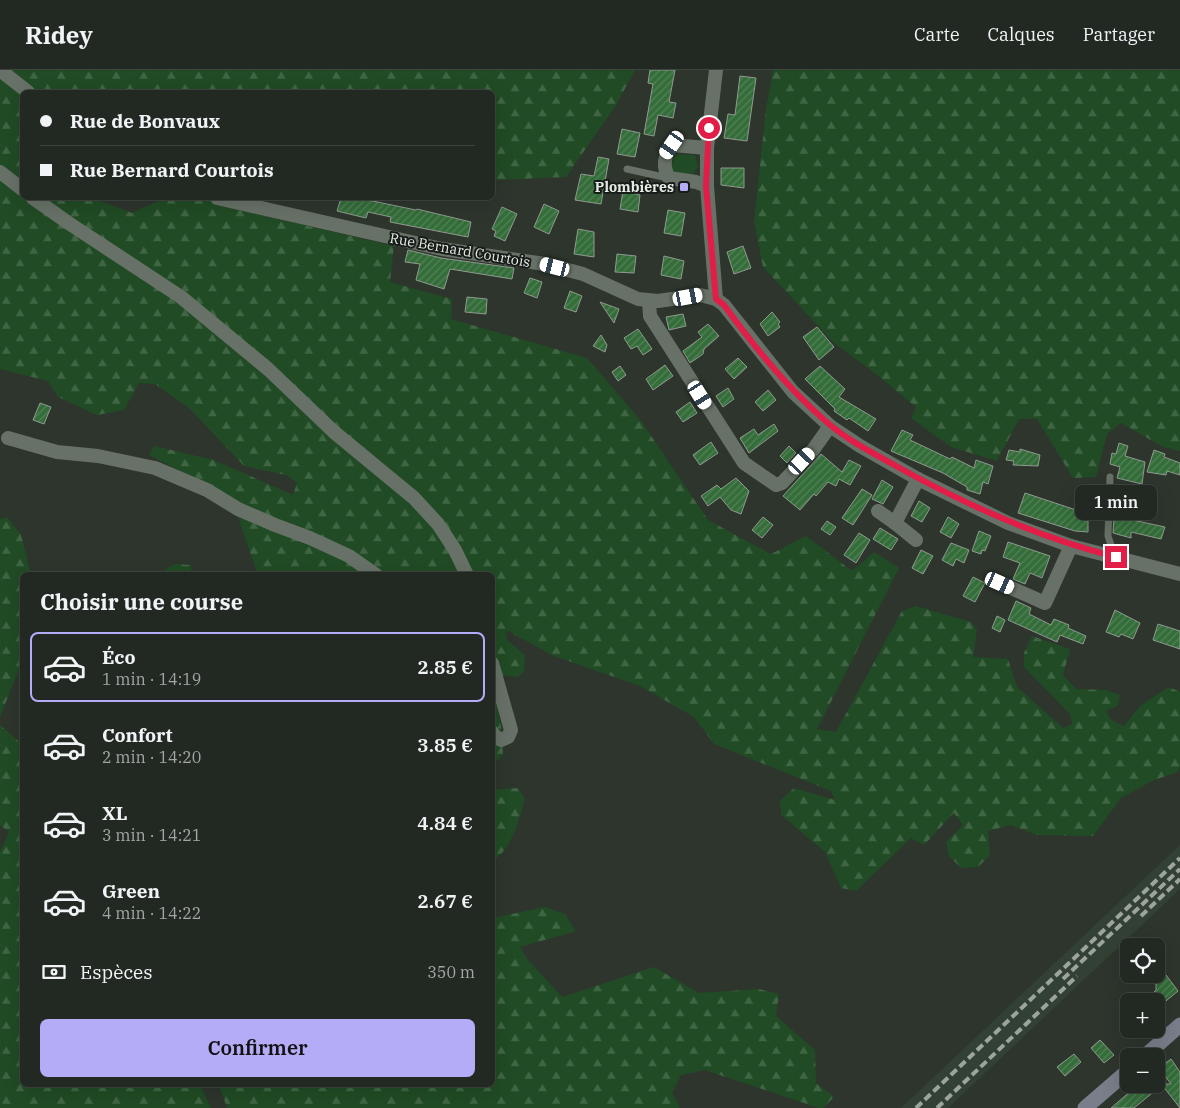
<!DOCTYPE html>
<html lang="fr">
<head>
<meta charset="utf-8">
<style>
  body { margin:0; font-family:"IBM Plex Serif",serif; background:#2e342f; color:#f1f3f6; height:100vh; display:flex; flex-direction:column; font-size:19px; white-space:nowrap }
  * { box-sizing:border-box; margin:0 }
  p { font-size:16px; color:#a2a6a5 }
  .icon { flex:none; width:28px; height:28px; fill:none; stroke:currentColor; stroke-width:2; stroke-linecap:round; stroke-linejoin:round }
  .map { position:relative; flex:1; overflow:hidden }
  .side { position:absolute; left:20px; top:502px; width:475px; height:515px; display:flex; flex-direction:column; background:#222822; border-radius:8px; box-shadow:0 5px 20px #0002,0 0 0 1px #3f4440 }
  .side>* { flex:none }
  .top-card { position:absolute; left:20px; top:20px; width:475px; height:110px; border-radius:8px; box-shadow:0 5px 20px #0002,0 0 0 1px #3f4440; display:grid; align-content:center; height:110px; padding:0 20px; background:#222822 }
  .buttons { position:absolute; left:1120px; top:868px; display:grid; gap:10px }
  .buttons a { display:grid; place-items:center; width:45px; height:45px; border-radius:8px; background:#222822; box-shadow:0 5px 20px #0002,0 0 0 1px #3f4440; font-size:25px }
  .end { position:absolute; width:22px; height:22px; margin:-11px; border:6px solid #e11d48; background:#fff; box-shadow:0 0 0 2px #fff }
  .from { border-radius:50% }
  .bubble { position:absolute; height:35px; border-radius:8px; background:#222822; box-shadow:0 5px 20px #0002,0 0 0 1px #3f4440; font-size:16px; font-weight:600; line-height:35px; text-align:center }
  .car { position:absolute; width:15px; height:30px; margin:-15px -8px; border-radius:6px; box-shadow:0 0 4px 1px #0007; background:linear-gradient(#fff 24%,#345 0 40%,#fff 0 76%,#345 0 86%,#fff 0) }
  .top-card b { display:flex; align-items:center; gap:18px; height:48px; font-size:19px }
  .top-card b+b { border-top:1px solid #3f4440 }
  .top-card i { width:12px; height:12px; background:#f1f3f6 }
  ul { padding:0; list-style:none }
  li { display:flex; align-items:center; gap:15px; height:70px; margin:0 10px 8px; padding:0 10px; border:2px solid transparent; border-radius:8px }
  li div { flex:1 }
  li b { display:block; font-size:19px }
  li em { font-style:normal; font-weight:600 }
  li.on { border-color:#b5acf8 }
  li>.icon { width:45px; height:45px; stroke-width:1.5 }
  h2 { padding:0 20px; font-size:22px; line-height:60px }
  .pay { display:flex; align-items:center; gap:12px; height:55px; padding:0 20px; font-size:19px }
  .pay p { margin-inline-start:auto }
  .cta { display:flex; gap:10px; margin-top:auto; padding:10px 20px }
  .cta a { flex:1; height:58px; border-radius:8px; background:#b5acf8; color:#111; font-size:20px; font-weight:600; line-height:58px; text-align:center }
  header { display:flex; align-items:center; gap:30px; box-sizing:border-box; height:70px; padding:0 25px; background:#222822; border-bottom:1px solid #3f4440 }
  header strong { font-size:24px }
  nav { display:flex; gap:28px; margin-inline-start:auto; font-size:18px }
  .map>svg:first-child { display:block }
  .built { fill:#334134 }
  .grass { fill:#204b24 }
  .forest { fill:url(#forest-firs) }
  .building { fill:url(#building-hatch); stroke:#909a90 }
  .lines { fill:none; stroke-linecap:round; stroke-linejoin:round }
  .lane { stroke:#677167; stroke-width:7 }
  .street { stroke:#677167; stroke-width:14 }
  .secondary { stroke:#797e8a; stroke-width:15 }
  .rail { stroke:#9da49d; stroke-width:4; stroke-dasharray:8 4; stroke-linecap:butt }
  .route { stroke:#e11d48; stroke-width:6 }
  .poi-dot { fill:#b5acf8; stroke:#181c18; stroke-width:2 }
  .labels { text-anchor:middle; dominant-baseline:central; stroke-width:4; stroke-linejoin:round; paint-order:stroke }
  .poi-label { font-size:14px; font-weight:bold; fill:#e4eae4; stroke:#181c18; text-anchor:end }
  .street-label { font-size:14px; fill:#e4eae4; stroke:#181c18 }
</style>
</head>
<body>
<header>
<strong>Ridey</strong>
<nav><a>Carte</a><a>Calques</a><a>Partager</a></nav>
</header>
<div class="map">
<svg width="1180" height="1038" viewBox="0 0 1180 1038">
  <defs>
    <pattern id="forest-firs" width="22" height="20" patternUnits="userSpaceOnUse" patternTransform="scale(1.25)"><rect width="22" height="20" fill="#204b24"/><path d="M5 1l3.5 6h-7zM16 11l3.5 6h-7z" fill="#406544"/></pattern>
    <pattern id="building-hatch" width="6" height="6" patternUnits="userSpaceOnUse" patternTransform="scale(1.25)"><rect width="6" height="6" fill="#346d39"/><path d="M-1 1l2-2M0 6l6-6M5 7l2-2" fill="none" stroke="#518256"/></pattern>
  </defs>
  <rect width="100%" height="100%" fill="#2d352d"/>
  <path class="built" d="M 1180,775 L 1180,819 L 948,1038 L 901,1038 Z"/>
  <path class="grass" d="M 675,84 L 695,85 L 698,97 L 691,107 L 674,104 L 671,99 Z"/>
  <g class="forest">
    <path d="M 0,0 L 635,0 L 616,35 L 566,107 L 495,110 L 492,110 L 492,22 L 22,22 L 22,128 L 92,128 L 132,143 L 164,128 L 203,128 L 230,138 L 394,176 L 390,212 L 452,229 L 451,249 L 587,288 L 641,351 L 708,450 L 771,484 L 806,466 L 852,501 L 874,482 L 899,498 L 817,659 L 836,662 L 902,541 L 916,536 L 971,552 L 977,560 L 973,587 L 1008,589 L 1017,617 L 1063,658 L 1072,654 L 1070,644 L 1024,597 L 1024,583 L 1032,566 L 1070,579 L 1063,605 L 1076,619 L 1105,620 L 1120,625 L 1118,636 L 1106,641 L 1110,649 L 1124,656 L 1141,635 L 1169,617 L 1180,622 L 1180,696 L 1178,702 L 1154,710 L 1121,728 L 1093,766 L 1037,765 L 1011,755 L 988,761 L 990,785 L 978,797 L 961,798 L 949,786 L 946,772 L 963,755 L 954,743 L 924,775 L 911,768 L 856,821 L 841,818 L 825,782 L 781,745 L 780,731 L 794,718 L 835,730 L 831,721 L 714,674 L 694,647 L 640,616 L 554,586 L 506,560 L 507,570 L 525,585 L 524,601 L 518,607 L 493,604 L 492,505 L 381,505 L 149,385 L 154,376 L 214,390 L 293,425 L 297,413 L 286,405 L 244,396 L 189,338 L 155,314 L 139,313 L 124,340 L 97,345 L 58,327 L 48,311 L 0,299 Z"/>
    <path d="M 773,0 L 1180,0 L 1180,381 L 1163,377 L 1121,353 L 1107,364 L 1096,407 L 1073,408 L 1037,349 L 1019,349 L 997,391 L 951,377 L 911,348 L 916,337 L 872,301 L 834,273 L 763,197 L 754,152 L 766,39 Z"/>
    <path d="M 7,447 L 21,465 L 31,505 L 22,505 L 22,591 L 0,647 L 0,449 Z"/>
    <path d="M 238,447 L 325,479 L 367,505 L 258,505 Z"/>
    <path d="M 175,494 L 190,495 L 193,505 L 165,505 L 164,500 Z"/>
    <path d="M 492,615 L 502,661 L 503,685 L 493,694 Z"/>
    <path d="M 0,655 L 22,674 L 22,1015 L 200,1015 L 211,1038 L 0,1038 L 0,782 L 9,762 L 0,755 Z"/>
    <path d="M 517,718 L 525,728 C 520,747 511,781 493,790 L 493,720 Z"/>
    <path d="M 545,837 L 565,844 L 576,861 L 520,877 L 528,890 L 562,927 L 654,897 L 699,923 L 759,919 L 779,924 L 776,946 L 815,980 L 816,1013 L 834,1027 L 823,1038 L 819,1038 L 705,1000 L 681,1005 L 672,1023 L 680,1038 L 227,1038 L 219,1015 L 492,1015 L 493,848 Z"/>
  </g>
  <g class="building">
    <path d="M 650,0 L 675,0 L 669,32 L 676,33 L 673,48 L 658,45 L 654,66 L 644,64 L 653,14 L 648,13 Z"/>
    <path d="M 740,6 L 756,8 L 747,71 L 724,68 L 728,44 L 735,45 Z"/>
    <path d="M 622,59 L 640,63 L 635,87 L 617,84 Z"/>
    <path d="M 598,87 L 609,89 L 601,134 L 575,130 L 581,104 L 594,106 Z"/>
    <path d="M 721,98 L 744,98 L 744,118 L 721,115 Z"/>
    <path d="M 623,121 L 640,125 L 638,142 L 620,139 Z"/>
    <path d="M 341,128 L 363,129 L 416,140 L 417,139 L 471,152 L 468,167 L 390,152 L 391,147 L 368,142 L 366,148 L 337,141 Z"/>
    <path d="M 544,134 L 559,141 L 549,164 L 534,157 Z"/>
    <path d="M 502,137 L 517,144 L 505,171 L 494,166 L 496,161 L 492,159 Z"/>
    <path d="M 668,140 L 685,143 L 681,166 L 664,163 Z"/>
    <path d="M 578,159 L 594,162 L 594,187 L 574,184 Z"/>
    <path d="M 743,176 L 751,198 L 734,204 L 727,182 Z"/>
    <path d="M 408,180 L 441,188 L 514,198 L 512,209 L 450,199 L 444,219 L 416,210 L 420,194 L 405,192 Z"/>
    <path d="M 617,184 L 636,186 L 634,203 L 615,202 Z"/>
    <path d="M 664,186 L 684,191 L 681,209 L 661,205 Z"/>
    <path d="M 530,208 L 542,212 L 537,228 L 524,223 Z"/>
    <path d="M 570,221 L 582,226 L 576,242 L 564,238 Z"/>
    <path d="M 467,227 L 487,229 L 486,244 L 465,242 Z"/>
    <path d="M 600,232 L 619,239 L 614,253 Z"/>
    <path d="M 772,242 L 780,252 L 778,254 L 780,257 L 768,266 L 760,254 Z"/>
    <path d="M 683,244 L 686,256 L 669,260 L 666,247 Z"/>
    <path d="M 708,254 L 719,266 L 704,279 L 703,284 L 690,293 L 683,281 L 702,267 L 698,262 Z"/>
    <path d="M 817,257 L 834,277 L 819,290 L 803,267 Z"/>
    <path d="M 638,259 L 652,279 L 643,285 L 637,276 L 631,279 L 624,268 Z"/>
    <path d="M 601,265 L 607,275 L 605,282 L 593,276 Z"/>
    <path d="M 738,288 L 747,297 L 734,309 L 725,299 Z"/>
    <path d="M 665,295 L 673,306 L 653,320 L 646,309 Z"/>
    <path d="M 620,296 L 626,305 L 618,311 L 612,302 Z"/>
    <path d="M 820,296 L 845,319 L 839,327 L 876,349 L 868,361 L 849,348 L 847,350 L 834,341 L 835,339 L 805,309 Z"/>
    <path d="M 728,318 L 734,329 L 723,337 L 716,326 Z"/>
    <path d="M 768,320 L 776,330 L 763,341 L 755,332 Z"/>
    <path d="M 690,332 L 697,343 L 683,352 L 676,342 Z"/>
    <path d="M 40,333 L 51,337 L 44,354 L 33,350 Z"/>
    <path d="M 774,354 L 778,361 L 749,383 L 740,368 L 754,359 L 758,365 Z"/>
    <path d="M 902,360 L 913,365 L 910,370 L 950,389 L 952,387 L 974,398 L 976,390 L 993,396 L 988,414 L 983,412 L 980,424 L 967,420 L 967,417 L 943,403 L 891,381 Z"/>
    <path d="M 711,372 L 718,383 L 700,395 L 693,385 Z"/>
    <path d="M 1119,373 L 1128,376 L 1125,386 L 1145,392 L 1142,414 L 1117,408 L 1120,397 L 1110,394 L 1112,383 L 1116,384 Z"/>
    <path d="M 789,376 L 796,383 L 787,393 L 780,386 Z"/>
    <path d="M 1020,379 L 1040,385 L 1038,396 L 1013,395 L 1014,391 L 1006,390 L 1009,380 L 1020,382 Z"/>
    <path d="M 1154,380 L 1165,384 L 1164,387 L 1180,393 L 1180,405 L 1167,401 L 1166,405 L 1147,402 Z"/>
    <path d="M 821,384 L 842,402 L 849,390 L 861,396 L 850,415 L 839,409 L 836,416 L 828,412 L 816,426 L 814,424 L 800,440 L 783,426 Z"/>
    <path d="M 736,408 L 749,421 L 741,444 L 731,440 L 720,427 L 708,436 L 701,426 L 717,415 L 721,419 Z"/>
    <path d="M 882,410 L 893,417 L 883,434 L 872,429 Z"/>
    <path d="M 862,419 L 872,425 L 853,455 L 842,448 Z"/>
    <path d="M 1025,423 L 1076,440 L 1077,433 L 1088,434 L 1088,462 L 1075,461 L 1018,443 Z"/>
    <path d="M 919,431 L 930,438 L 922,452 L 911,446 Z"/>
    <path d="M 1114,446 L 1165,457 L 1161,469 L 1131,462 L 1131,468 L 1113,463 Z"/>
    <path d="M 763,447 L 773,455 L 762,468 L 752,460 Z"/>
    <path d="M 948,447 L 959,454 L 951,468 L 940,462 Z"/>
    <path d="M 827,451 L 836,457 L 830,465 L 821,459 Z"/>
    <path d="M 880,458 L 898,469 L 891,480 L 873,469 Z"/>
    <path d="M 979,461 L 991,466 L 985,481 L 982,480 L 981,484 L 972,481 Z"/>
    <path d="M 859,463 L 870,470 L 856,493 L 844,485 Z"/>
    <path d="M 1008,472 L 1050,486 L 1042,508 L 1030,503 L 1025,514 L 1013,509 L 1020,493 L 1003,487 Z"/>
    <path d="M 951,473 L 969,480 L 964,493 L 956,489 L 953,496 L 942,490 Z"/>
    <path d="M 921,480 L 933,486 L 923,504 L 912,498 Z"/>
    <path d="M 973,507 L 985,513 L 975,532 L 963,526 Z"/>
    <path d="M 1016,531 L 1031,538 L 1029,544 L 1051,555 L 1054,549 L 1069,555 L 1068,558 L 1086,566 L 1083,574 L 1060,565 L 1057,572 L 1008,550 Z"/>
    <path d="M 1115,540 L 1140,553 L 1133,569 L 1121,564 L 1119,567 L 1106,562 Z"/>
    <path d="M 997,546 L 1005,550 L 1000,562 L 992,558 Z"/>
    <path d="M 1158,554 L 1180,561 L 1180,579 L 1153,570 Z"/>
    <path d="M 1166,905 L 1178,921 L 1161,935 L 1152,924 L 1156,920 L 1156,913 Z"/>
    <path d="M 1100,970 L 1114,985 L 1104,993 L 1091,978 Z"/>
    <path d="M 1074,984 L 1081,992 L 1065,1006 L 1057,997 Z"/>
    <path d="M 1171,989 L 1180,1002 L 1180,1038 L 1162,1015 L 1134,1038 L 1111,1038 L 1139,1014 L 1171,1014 L 1159,998 Z"/>
  </g>
  <g class="lines">
    <g class="lane">
      <path d="M 627,99 L 668,108"/>
      <path d="M 1110,407 L 1108,466 L 1115,487"/>
    </g>
    <g class="street">
      <path d="M 0,0 L 28,22"/>
      <path d="M 0,102 L 22,119"/>
      <path d="M 707,116 L 696,112 L 669,108 C 662,96 664,86 672,75 L 707,78"/>
      <path d="M 33,128 L 70,154 L 181,227 L 268,299 L 334,362 L 414,428 L 438,454 L 455,480 L 467,505"/>
      <path d="M 217,128 L 442,179 L 545,194 L 583,204 L 638,229 L 658,231 L 700,225 L 716,229 L 724,235 L 793,322 L 830,356 L 860,376 L 918,409 L 1008,453 L 1071,476 L 1180,504"/>
      <path d="M 716,229 L 707,116 L 707,78 L 716,0"/>
      <path d="M 649,231 L 650,246 L 744,393 L 776,415 L 782,413 L 813,380 L 830,356"/>
      <path d="M 8,368 L 57,382 L 98,386 L 155,398 L 207,420 L 238,439 L 275,455 L 310,468 L 349,486 L 376,505"/>
      <path d="M 878,441 L 895,453 L 918,409"/>
      <path d="M 895,453 L 916,470"/>
      <path d="M 1000,513 L 1045,533 L 1071,476"/>
      <path d="M 492,593 L 511,660 L 508,667 L 501,670 L 496,667 L 492,662"/>
    </g>
    <g class="secondary">
      <path d="M 1145,986 L 1180,955"/>
      <path d="M 1085,1038 L 1129,1000"/>
    </g>
    <g class="rail">
      <path d="M 1141,846 L 1180,809"/>
      <path d="M 1063,909 L 1180,799"/>
      <path d="M 916,1038 L 1180,788"/>
      <path d="M 937,1038 L 1077,906"/>
    </g>
  </g>
  <g class="lines">
    <path class="route" d="M 709,58 L 706,116 L 716,229 L 724,235 C 755,278 789,320 829,354 C 849,371 873,383 896,396 C 966,435 1037,467 1116,487"/>
  </g>
  <rect class="poi-dot" x="679" y="112" width="10" height="10" rx="2.5"/>
  <g class="labels">
    <g class="poi-label">
      <text x="674" y="117">Plombières</text>
    </g>
    <g class="street-label">
      <text transform="translate(460 180) rotate(10)">Rue Bernard Courtois</text>
    </g>
  </g>
</svg>
<div class="buttons">
<a><svg class="icon" aria-label="locate" viewBox="0 0 24 24"><circle cx="12" cy="12" r="6"/><path d="M12 2v4M12 18v4M2 12h4M18 12h4"/></svg></a>
<a>+</a>
<a>−</a>
</div>
<i class="end from" style="left:709px;top:58px"></i>
<i class="end" style="left:1116px;top:487px"></i>
<div class="bubble" style="left:1075px;top:415px;width:82px">1 min</div>
<i class="car" style="left:672px;top:75px;rotate:215deg"></i>
<i class="car" style="left:555px;top:197px;rotate:284deg"></i>
<i class="car" style="left:688px;top:227px;rotate:79deg"></i>
<i class="car" style="left:700px;top:325px;rotate:148deg"></i>
<i class="car" style="left:802px;top:391px;rotate:43deg"></i>
<i class="car" style="left:1000px;top:513px;rotate:114deg"></i>
<div class="top-card">
<b><i class="from"></i>Rue de Bonvaux</b>
<b><i></i>Rue Bernard Courtois</b>
</div>
<section class="side">
<h2>Choisir une course</h2>
<ul>
<li class="on"><svg class="icon" aria-label="car" viewBox="0 0 24 24"><path d="M5 17H2v-5l4-1 3-4h7l3 4 3 1v5h-3M9 17h6M6 11h13"/><circle cx="7" cy="17" r="2"/><circle cx="17" cy="17" r="2"/></svg><div><b>Éco</b><p>1 min · 14:19</p></div><em>2.85 €</em></li>
<li><svg class="icon" aria-label="car" viewBox="0 0 24 24"><path d="M5 17H2v-5l4-1 3-4h7l3 4 3 1v5h-3M9 17h6M6 11h13"/><circle cx="7" cy="17" r="2"/><circle cx="17" cy="17" r="2"/></svg><div><b>Confort</b><p>2 min · 14:20</p></div><em>3.85 €</em></li>
<li><svg class="icon" aria-label="car" viewBox="0 0 24 24"><path d="M5 17H2v-5l4-1 3-4h7l3 4 3 1v5h-3M9 17h6M6 11h13"/><circle cx="7" cy="17" r="2"/><circle cx="17" cy="17" r="2"/></svg><div><b>XL</b><p>3 min · 14:21</p></div><em>4.84 €</em></li>
<li><svg class="icon" aria-label="car" viewBox="0 0 24 24"><path d="M5 17H2v-5l4-1 3-4h7l3 4 3 1v5h-3M9 17h6M6 11h13"/><circle cx="7" cy="17" r="2"/><circle cx="17" cy="17" r="2"/></svg><div><b>Green</b><p>4 min · 14:22</p></div><em>2.67 €</em></li>
</ul>
<div class="pay"><svg class="icon" aria-label="cash" viewBox="0 0 24 24"><path d="M3 7h18v10H3z"/><circle cx="12" cy="12" r="2"/></svg>Espèces<p>350 m</p></div>
<div class="cta"><a>Confirmer</a></div>
</section>
</div>
</body>
</html>
